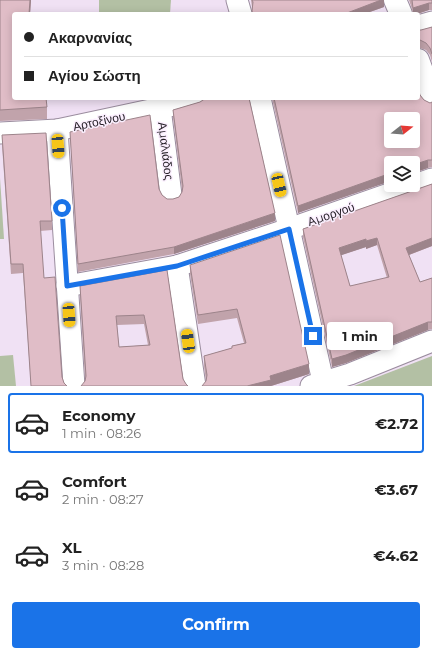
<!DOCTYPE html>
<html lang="en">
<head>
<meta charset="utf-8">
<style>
  body { margin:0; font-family:Montserrat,sans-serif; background:#f2f2f2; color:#222; height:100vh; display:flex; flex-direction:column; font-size:15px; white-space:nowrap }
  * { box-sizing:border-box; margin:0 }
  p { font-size:13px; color:#767676 }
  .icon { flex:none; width:22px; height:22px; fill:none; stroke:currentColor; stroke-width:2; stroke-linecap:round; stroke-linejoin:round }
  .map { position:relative; height:386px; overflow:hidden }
  .drawer { display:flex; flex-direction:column; background:#fff; flex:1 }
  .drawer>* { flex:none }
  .hud { position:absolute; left:12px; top:12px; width:408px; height:88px; border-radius:4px; box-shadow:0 2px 10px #0003; display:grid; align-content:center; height:88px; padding:0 12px; background:#fff }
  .needle { width:26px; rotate:73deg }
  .controls { position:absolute; left:384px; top:112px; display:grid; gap:8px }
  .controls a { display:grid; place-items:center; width:36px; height:36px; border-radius:4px; background:#fff; box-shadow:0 2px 10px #0003; font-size:20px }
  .end { position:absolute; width:18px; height:18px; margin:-9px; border:5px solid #1a73e8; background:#fff; box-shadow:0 0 0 2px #fff }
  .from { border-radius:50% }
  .bubble { position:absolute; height:28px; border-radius:4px; background:#fff; box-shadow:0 2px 10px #0003; font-size:13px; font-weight:700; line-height:28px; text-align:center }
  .car { position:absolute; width:12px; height:24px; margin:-12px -6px; border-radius:5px; box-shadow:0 0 3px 1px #0007; background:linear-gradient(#f5c518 24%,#345 0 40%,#f5c518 0 76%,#345 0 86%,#f5c518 0) }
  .hud b { display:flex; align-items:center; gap:14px; height:38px; font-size:15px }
  .hud b+b { border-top:1px solid #e0e0e0 }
  .hud i { width:10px; height:10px; background:#222 }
  ul { padding:7px 0 0; list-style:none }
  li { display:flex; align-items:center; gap:12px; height:60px; margin:0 8px 6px; padding:0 4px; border:2px solid transparent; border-radius:4px }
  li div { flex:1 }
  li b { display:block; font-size:15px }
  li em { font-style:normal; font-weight:700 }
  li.selected { border-color:#1a73e8 }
  li>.icon { width:36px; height:36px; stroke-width:1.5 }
  .primary-button { display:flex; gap:8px; margin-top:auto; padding:8px 12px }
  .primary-button a { flex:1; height:46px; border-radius:4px; background:#1a73e8; color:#fff; font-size:16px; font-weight:700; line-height:46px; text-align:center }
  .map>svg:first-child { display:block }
  .green { fill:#b3c0a4 }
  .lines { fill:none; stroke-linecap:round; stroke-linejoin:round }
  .street-casing { stroke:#9b8d9f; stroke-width:23 }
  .secondary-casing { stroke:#9b8d9f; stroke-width:24 }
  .street { stroke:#fff; stroke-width:21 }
  .secondary { stroke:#fff; stroke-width:22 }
  .wall { fill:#c1a3ab; fill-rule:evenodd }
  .shaded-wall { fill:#9d848b }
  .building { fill:#e0bdc7; stroke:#9d848b; fill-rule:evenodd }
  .route { stroke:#1a73e8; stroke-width:5 }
  .labels { text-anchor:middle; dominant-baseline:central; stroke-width:3; stroke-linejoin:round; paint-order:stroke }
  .street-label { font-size:12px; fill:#241f26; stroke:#fbeffe }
</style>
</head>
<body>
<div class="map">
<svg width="432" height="386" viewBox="0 0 432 386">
  <rect width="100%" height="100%" fill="#f0e1f4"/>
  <g class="green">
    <path d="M 99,0 L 171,0 L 170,14 L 99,14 Z"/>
    <path d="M 0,178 L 4,239 L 0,239 Z"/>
    <path d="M 13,355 L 16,386 L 0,386 L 0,356 Z"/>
    <path d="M 432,356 L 432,386 L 354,386 Z"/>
  </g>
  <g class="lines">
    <defs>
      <g id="street">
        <path d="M 237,0 L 241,14"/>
        <path d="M 418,26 L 432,22"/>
        <path d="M 260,98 L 324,386"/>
        <path d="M 160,108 L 171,195"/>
        <path d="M 57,130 L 74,386"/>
        <path d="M 0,133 L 57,130 L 174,105 L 197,98"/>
        <path d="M 177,266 L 195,386"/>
        <path d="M 67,286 L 177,266 L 289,229 L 432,179"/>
        <path d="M 311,386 L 350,374 L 432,341"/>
      </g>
      <g id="secondary">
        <path d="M 395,0 L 401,14"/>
        <path d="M 418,60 L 432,98"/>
      </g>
    </defs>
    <use href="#street" class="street-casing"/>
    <use href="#secondary" class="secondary-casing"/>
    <use href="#street" class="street"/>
    <use href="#secondary" class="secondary"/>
  </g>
  <g class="wall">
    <path d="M 0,0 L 31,0 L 30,14 L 14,14 L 47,107 L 47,119 L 0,121 Z"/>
    <path d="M 251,0 L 384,0 L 384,7 L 364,14 L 252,14 L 252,7 Z"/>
    <path d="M 409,0 L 432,0 L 432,10 L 429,10 L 417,14 L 413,14 L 412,9 Z"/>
    <path d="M 432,27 L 432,62 L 430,55 L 426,50 L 420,48 L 418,48 L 418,30 L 421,30 Z"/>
    <path d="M 420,95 L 424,100 L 430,103 L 432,102 L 432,167 L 428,168 L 413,173 L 413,163 L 298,213 L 272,98 L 418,98 Z"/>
    <path d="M 205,99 L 275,221 L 174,254 L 78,272 L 70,132 L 159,189 L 162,195 L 167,199 L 173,199 L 179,197 L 182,192 L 182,190 L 173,117 L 173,110 L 200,102 Z"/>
    <path d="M 2,135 L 52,221 L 52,230 L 40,231 L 44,278 L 62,377 L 64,383 L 67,386 L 31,386 L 23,273 L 11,274 L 2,145 Z"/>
    <path d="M 432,184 L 432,246 L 409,255 L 420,282 L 432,278 L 432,329 L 428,330 L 346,363 L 332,367 L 303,237 L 303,229 ZM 377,245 L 387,278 L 350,286 L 341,255 L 366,247 L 366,249 Z"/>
    <path d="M 190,265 L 309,374 L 271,386 L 206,381 L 204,366 L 204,356 L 232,348 L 232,346 L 244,343 L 237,318 L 198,324 L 190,274 Z"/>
    <path d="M 167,270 L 183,379 L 186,384 L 85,381 L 85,378 L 80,296 L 80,286 ZM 144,324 L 148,345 L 119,347 L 117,325 Z"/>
  </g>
  <g class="shaded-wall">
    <path d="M 30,0 L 31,0 L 30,14 L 29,14 Z"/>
    <path d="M 381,0 L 384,0 L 384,7 L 364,14 L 347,14 L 347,13 Z"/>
    <path d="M 429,3 L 429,10 L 417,14 L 413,14 L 413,8 Z"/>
    <path d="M 142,98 L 149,98 L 142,100 Z"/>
    <path d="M 428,160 L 428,168 L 413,173 L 413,165 Z"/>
    <path d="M 391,173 L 391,181 L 298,213 L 298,206 Z"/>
    <path d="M 275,213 L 275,221 L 174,254 L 174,247 Z"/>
    <path d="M 377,238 L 377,245 L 366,249 L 366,241 Z"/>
    <path d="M 432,238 L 432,246 L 406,256 L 406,248 Z"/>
    <path d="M 366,239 L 366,247 L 339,256 L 339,248 Z"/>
    <path d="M 428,322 L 428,330 L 346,363 L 332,367 L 332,359 Z"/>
    <path d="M 309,364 L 309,374 L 271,386 L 247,386 L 270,376 Z"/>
  </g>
  <g class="building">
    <path d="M 0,0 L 30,0 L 29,14 L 14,14 L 14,98 L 46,98 L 47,107 L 0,110 Z"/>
    <path d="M 252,0 L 381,0 L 347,13 L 347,14 L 253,14 L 252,11 L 253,2 Z"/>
    <path d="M 412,0 L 432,0 L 432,3 L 429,3 L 413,8 Z"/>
    <path d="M 432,27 L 432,54 L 430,48 L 426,43 L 420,40 L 418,40 L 418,30 L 421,30 Z"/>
    <path d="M 418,88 L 420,95 L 424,100 L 430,103 L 432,102 L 432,160 L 428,160 L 413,165 L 413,163 L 391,163 L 391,173 L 298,206 L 274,98 L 418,98 ZM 391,119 L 413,119 L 413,141 L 391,141 Z"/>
    <path d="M 206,98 L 249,98 L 275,213 L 174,247 L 78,264 L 70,132 L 150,115 L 159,189 L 162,195 L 167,199 L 173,199 L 179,197 L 182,192 L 183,186 L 173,110 L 200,102 Z"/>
    <path d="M 46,133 L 52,221 L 40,221 L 44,278 L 55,277 L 62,377 L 64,383 L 67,386 L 31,386 L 23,264 L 11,264 L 2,135 Z"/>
    <path d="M 432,184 L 432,238 L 406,248 L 420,282 L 432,278 L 432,322 L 428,322 L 346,355 L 332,359 L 303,229 ZM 377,238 L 389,277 L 350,286 L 339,248 L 366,239 L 366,241 Z"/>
    <path d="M 280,235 L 309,364 L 270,376 L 271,380 L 247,386 L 202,386 L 206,381 L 207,375 L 204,356 L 232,348 L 232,346 L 246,343 L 237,309 L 198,315 L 190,265 Z"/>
    <path d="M 167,270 L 183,379 L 186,384 L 188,386 L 81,386 L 85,381 L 86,376 L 80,286 ZM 144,315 L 150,345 L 119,347 L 116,316 Z"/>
  </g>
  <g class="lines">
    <path class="route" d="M 62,208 L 67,286 L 177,266 L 289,229 L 313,336"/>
  </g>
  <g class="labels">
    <g class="street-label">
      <text transform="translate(99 121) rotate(-12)">Αρτοξίνου</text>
      <text transform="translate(166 151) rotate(83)">Αμαλιάδος</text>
      <text transform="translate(331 214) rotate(-19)">Αμοργού</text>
    </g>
  </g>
</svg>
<div class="controls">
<a><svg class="needle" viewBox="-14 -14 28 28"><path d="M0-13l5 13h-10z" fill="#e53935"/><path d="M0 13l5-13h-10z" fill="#767676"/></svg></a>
<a><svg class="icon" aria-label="layers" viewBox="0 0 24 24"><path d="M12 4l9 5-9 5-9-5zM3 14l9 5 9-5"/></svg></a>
</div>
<i class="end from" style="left:62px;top:208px"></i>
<i class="end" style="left:313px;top:336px"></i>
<div class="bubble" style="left:327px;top:322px;width:66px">1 min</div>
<i class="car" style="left:58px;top:146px;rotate:176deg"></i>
<i class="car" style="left:279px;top:185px;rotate:167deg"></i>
<i class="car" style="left:69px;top:315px;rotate:176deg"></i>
<i class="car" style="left:188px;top:341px;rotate:352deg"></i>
<div class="hud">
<b><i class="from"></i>Ακαρνανίας</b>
<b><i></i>Αγίου Σώστη</b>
</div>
</div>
<section class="drawer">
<ul>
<li class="selected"><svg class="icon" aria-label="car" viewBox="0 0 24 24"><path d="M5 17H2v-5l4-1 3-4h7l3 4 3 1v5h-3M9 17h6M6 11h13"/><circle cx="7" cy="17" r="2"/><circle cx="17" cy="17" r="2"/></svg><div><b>Economy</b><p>1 min · 08:26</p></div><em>€2.72</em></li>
<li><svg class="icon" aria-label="car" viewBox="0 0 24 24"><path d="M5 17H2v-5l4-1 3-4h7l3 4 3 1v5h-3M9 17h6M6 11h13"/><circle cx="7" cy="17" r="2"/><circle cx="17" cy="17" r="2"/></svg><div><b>Comfort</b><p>2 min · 08:27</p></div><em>€3.67</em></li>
<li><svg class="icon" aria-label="car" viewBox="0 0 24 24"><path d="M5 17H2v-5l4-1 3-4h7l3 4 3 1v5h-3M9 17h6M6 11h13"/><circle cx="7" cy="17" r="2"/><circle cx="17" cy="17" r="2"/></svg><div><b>XL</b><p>3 min · 08:28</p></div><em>€4.62</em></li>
</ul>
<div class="primary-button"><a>Confirm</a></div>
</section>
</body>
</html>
